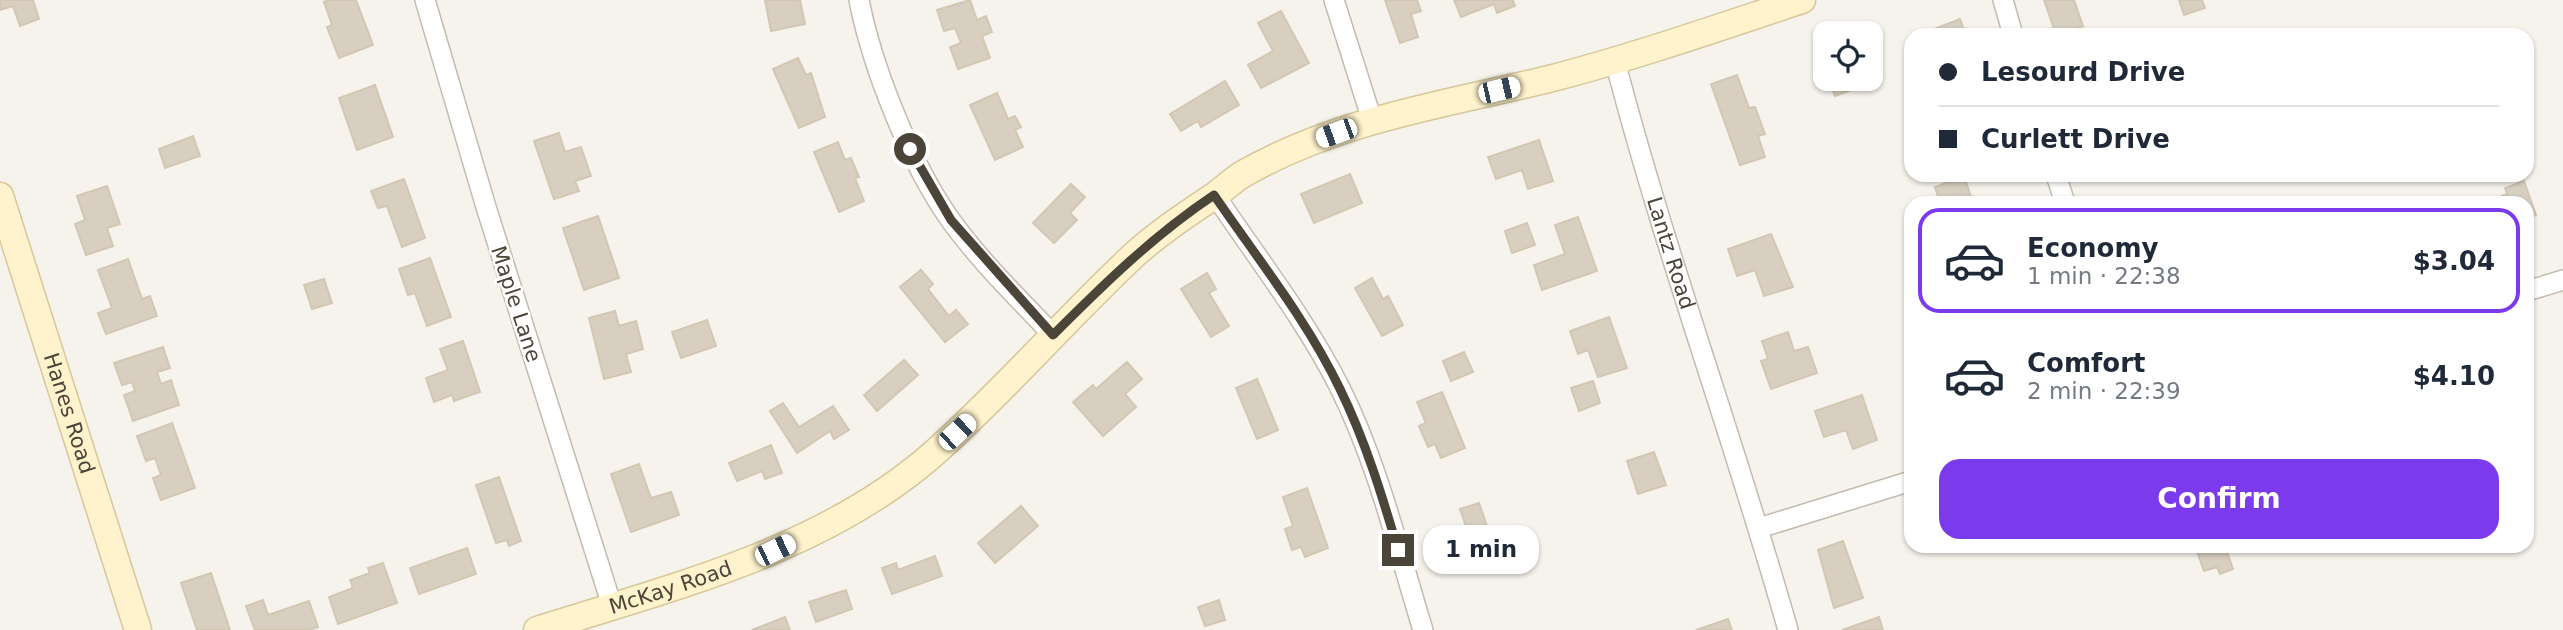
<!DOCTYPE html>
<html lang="en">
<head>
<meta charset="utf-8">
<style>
  body { margin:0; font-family:"DejaVu Sans",sans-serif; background:#f2f2f3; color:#1f2937; height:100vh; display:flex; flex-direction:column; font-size:26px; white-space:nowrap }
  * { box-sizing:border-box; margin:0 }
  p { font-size:23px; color:#747a83 }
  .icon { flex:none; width:38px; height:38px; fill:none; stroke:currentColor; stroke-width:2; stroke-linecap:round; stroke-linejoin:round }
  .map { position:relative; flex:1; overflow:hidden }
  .details { position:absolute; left:1904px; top:196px; width:630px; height:357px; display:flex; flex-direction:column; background:#fff; border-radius:21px; box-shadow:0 2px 5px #0004 }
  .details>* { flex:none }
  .top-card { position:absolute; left:1904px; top:28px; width:630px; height:154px; border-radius:21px; box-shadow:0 2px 5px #0004; display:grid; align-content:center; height:154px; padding:0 35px; background:#fff }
  .controls { position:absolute; left:1813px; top:21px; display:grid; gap:14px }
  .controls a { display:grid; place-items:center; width:70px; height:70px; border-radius:14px; background:#fff; box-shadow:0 2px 5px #0004; font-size:35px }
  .end { position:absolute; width:32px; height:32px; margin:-16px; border:9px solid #4b4439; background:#fff; box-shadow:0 0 0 4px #fff }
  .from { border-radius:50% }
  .bubble { position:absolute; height:49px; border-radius:21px; background:#fff; box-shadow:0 2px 5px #0004; font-size:23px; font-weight:700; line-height:49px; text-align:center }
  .car { position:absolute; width:21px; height:42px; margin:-21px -10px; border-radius:9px; box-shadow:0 0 5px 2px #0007; background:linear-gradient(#fff 24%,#345 0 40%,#fff 0 76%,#345 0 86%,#fff 0) }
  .top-card b { display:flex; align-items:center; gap:24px; height:66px; font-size:26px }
  .top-card b+b { border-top:2px solid #e0e1e3 }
  .top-card i { width:18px; height:18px; background:#1f2937 }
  ul { padding:12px 0 0; list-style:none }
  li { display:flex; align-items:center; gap:21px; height:105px; margin:0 14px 10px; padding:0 21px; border:4px solid transparent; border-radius:21px }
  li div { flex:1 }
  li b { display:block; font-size:26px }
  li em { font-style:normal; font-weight:700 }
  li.active { border-color:#7c3aed }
  li>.icon { width:63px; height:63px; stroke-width:1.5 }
  .action { display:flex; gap:14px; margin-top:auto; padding:14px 35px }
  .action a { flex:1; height:80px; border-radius:21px; background:#7c3aed; color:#fff; font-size:28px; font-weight:700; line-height:80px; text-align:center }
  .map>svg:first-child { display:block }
  .building { fill:#d8cfc1; stroke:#d3c7b4; stroke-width:2 }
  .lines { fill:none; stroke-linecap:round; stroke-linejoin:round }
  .street-casing { stroke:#c2bbae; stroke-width:22 }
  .secondary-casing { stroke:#d6c79b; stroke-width:29 }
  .street { stroke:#fff; stroke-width:19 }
  .secondary { stroke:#fff3cd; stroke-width:26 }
  .route { stroke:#4b4439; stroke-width:9 }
  .labels { text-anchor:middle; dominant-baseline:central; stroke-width:5; stroke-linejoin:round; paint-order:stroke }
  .street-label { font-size:21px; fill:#4b4439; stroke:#fff }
</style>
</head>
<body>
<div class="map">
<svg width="2563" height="630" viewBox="0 0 2563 630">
  <rect width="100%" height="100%" fill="#f6f3ec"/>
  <g class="building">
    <path d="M 0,0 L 33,0 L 39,19 L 20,26 L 13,6 L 0,10 Z"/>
    <path d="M 328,0 L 356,0 L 373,45 L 339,58 L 327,27 L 332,25 L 324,2 Z"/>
    <path d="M 765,0 L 800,0 L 805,24 L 771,31 Z"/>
    <path d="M 970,0 L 977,20 L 986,16 L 992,32 L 982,36 L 990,58 L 958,69 L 950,47 L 961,43 L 955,28 L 944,31 L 937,10 Z"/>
    <path d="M 1385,0 L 1417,0 L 1421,11 L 1411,14 L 1418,37 L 1400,43 Z"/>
    <path d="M 1454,0 L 1513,0 L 1515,6 L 1497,13 L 1494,4 L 1461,17 Z"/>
    <path d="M 2044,0 L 2074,0 L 2083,26 L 2056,35 Z"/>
    <path d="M 2179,0 L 2202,0 L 2205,8 L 2184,15 Z"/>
    <path d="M 1281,11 L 1309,63 L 1261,88 L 1248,65 L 1273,51 L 1258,23 Z"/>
    <path d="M 1960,19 L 1966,35 L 1927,35 L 1926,32 Z"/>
    <path d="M 798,58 L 806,75 L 811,73 L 825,117 L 799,128 L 773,69 Z"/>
    <path d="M 1737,75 L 1749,108 L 1755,107 L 1765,134 L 1758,136 L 1765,157 L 1740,165 L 1711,84 Z"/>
    <path d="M 1828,79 L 1859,79 L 1862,86 L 1835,96 Z"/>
    <path d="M 1225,81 L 1239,105 L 1201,127 L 1198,121 L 1181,131 L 1170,114 Z"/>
    <path d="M 375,85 L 393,137 L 357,150 L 339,98 Z"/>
    <path d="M 997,93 L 1008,119 L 1015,116 L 1021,127 L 1015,130 L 1023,147 L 995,160 L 970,105 Z"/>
    <path d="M 559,133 L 565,152 L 581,147 L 591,176 L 575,181 L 579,191 L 554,199 L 534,141 Z"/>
    <path d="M 193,136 L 200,156 L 165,168 L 159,149 Z"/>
    <path d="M 1539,140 L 1553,181 L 1528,189 L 1522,170 L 1496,179 L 1488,157 Z"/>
    <path d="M 838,142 L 845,160 L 851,158 L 859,177 L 855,178 L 864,201 L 839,212 L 814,152 Z"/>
    <path d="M 1350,174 L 1362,203 L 1314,223 L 1301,194 Z"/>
    <path d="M 1964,176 L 1973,203 L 1940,203 L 1935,187 Z"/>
    <path d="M 404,179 L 425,238 L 402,247 L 387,206 L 378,208 L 371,191 Z"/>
    <path d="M 2524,181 L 2536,215 L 2527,219 L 2527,203 L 2485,203 L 2507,194 L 2505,188 Z"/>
    <path d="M 1071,184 L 1085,197 L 1070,213 L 1077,220 L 1054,243 L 1033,223 Z"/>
    <path d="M 107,186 L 120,224 L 107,228 L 113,246 L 86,255 L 75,224 L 85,220 L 77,196 Z"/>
    <path d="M 598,216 L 619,278 L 584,290 L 563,228 Z"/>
    <path d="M 1578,217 L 1597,271 L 1542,290 L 1534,265 L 1565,254 L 1555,225 Z"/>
    <path d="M 1527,223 L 1535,245 L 1512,253 L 1505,231 Z"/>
    <path d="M 1771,234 L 1793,287 L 1764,296 L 1755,270 L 1737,276 L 1728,249 Z"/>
    <path d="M 430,258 L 451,317 L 427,326 L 415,293 L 408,295 L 399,269 Z"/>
    <path d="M 128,259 L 142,299 L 150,296 L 157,316 L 106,334 L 98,313 L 112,308 L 98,270 Z"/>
    <path d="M 921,270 L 933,284 L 928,289 L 949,316 L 956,310 L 968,324 L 945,342 L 900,287 Z"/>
    <path d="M 1207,273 L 1216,289 L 1209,293 L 1229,326 L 1211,337 L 1181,289 Z"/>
    <path d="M 1372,278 L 1383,299 L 1388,296 L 1403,325 L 1382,336 L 1355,288 Z"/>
    <path d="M 324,279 L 332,303 L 312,309 L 304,285 Z"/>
    <path d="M 615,311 L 619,326 L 636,321 L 643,349 L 626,354 L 631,372 L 604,379 L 589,318 Z"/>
    <path d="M 1609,317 L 1627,368 L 1598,377 L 1588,350 L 1578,354 L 1570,331 Z"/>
    <path d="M 707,320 L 716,346 L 681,358 L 672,332 Z"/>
    <path d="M 1788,332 L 1794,351 L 1808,347 L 1817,373 L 1771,389 L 1761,361 L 1768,359 L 1762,341 Z"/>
    <path d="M 463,341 L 480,392 L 454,401 L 452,395 L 434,402 L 426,378 L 448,370 L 440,349 Z"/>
    <path d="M 163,347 L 170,368 L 157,372 L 161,384 L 171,380 L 179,405 L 133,421 L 124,395 L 135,391 L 132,382 L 122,385 L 114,363 Z"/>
    <path d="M 1464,352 L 1473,372 L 1451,381 L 1443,361 Z"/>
    <path d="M 904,360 L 918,375 L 877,411 L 864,395 Z"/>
    <path d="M 1127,362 L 1142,379 L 1125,394 L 1136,407 L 1103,436 L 1073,402 L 1093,385 L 1096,389 Z"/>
    <path d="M 1257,379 L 1278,430 L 1257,439 L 1236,388 Z"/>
    <path d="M 1593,381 L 1600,403 L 1579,411 L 1571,388 Z"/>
    <path d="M 1442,392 L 1465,448 L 1441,458 L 1435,444 L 1428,447 L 1419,426 L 1426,423 L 1417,402 Z"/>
    <path d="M 1862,395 L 1877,440 L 1853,449 L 1846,430 L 1824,437 L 1815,411 Z"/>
    <path d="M 783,403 L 799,427 L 833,406 L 849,430 L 834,439 L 830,431 L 797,453 L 770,411 Z"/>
    <path d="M 172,423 L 195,488 L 161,500 L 153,478 L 161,475 L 155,458 L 146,461 L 137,436 Z"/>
    <path d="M 771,445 L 782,473 L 765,479 L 762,471 L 737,481 L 729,463 Z"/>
    <path d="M 1654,452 L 1666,485 L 1638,494 L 1627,461 Z"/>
    <path d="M 639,464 L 651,498 L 671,492 L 679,515 L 631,532 L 611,474 Z"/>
    <path d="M 499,477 L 521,541 L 509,546 L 507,540 L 496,543 L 476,485 Z"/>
    <path d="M 1307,488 L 1328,548 L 1305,557 L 1301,547 L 1292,550 L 1285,529 L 1293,526 L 1283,497 Z"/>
    <path d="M 1479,503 L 1497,555 L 1467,566 L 1461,548 L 1472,544 L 1460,509 Z"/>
    <path d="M 1021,506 L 1038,526 L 995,563 L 978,543 Z"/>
    <path d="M 1843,541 L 1863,598 L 1834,608 L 1818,550 Z"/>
    <path d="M 2195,546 L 2225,546 L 2233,569 L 2220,574 L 2217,567 L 2204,571 Z"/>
    <path d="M 467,548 L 476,574 L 419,594 L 410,568 Z"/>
    <path d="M 935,556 L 942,576 L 892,594 L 882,568 L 896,563 L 898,570 Z"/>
    <path d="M 383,563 L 397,603 L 338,624 L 329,597 L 353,588 L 350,580 L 370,573 L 368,568 Z"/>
    <path d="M 211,573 L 230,630 L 197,630 L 181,583 Z"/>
    <path d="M 846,590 L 852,609 L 816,622 L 809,602 Z"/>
    <path d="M 263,600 L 268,615 L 309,601 L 318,627 L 309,630 L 255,630 L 246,606 Z"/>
    <path d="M 1219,600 L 1225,620 L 1205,626 L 1198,607 Z"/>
    <path d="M 785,617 L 790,630 L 752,630 Z"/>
    <path d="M 1879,617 L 1883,630 L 1842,630 Z"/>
    <path d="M 1728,619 L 1732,630 L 1696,630 Z"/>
  </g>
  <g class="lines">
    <defs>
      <g id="street">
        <path d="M 425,0 L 486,207 L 612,606"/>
        <path d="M 859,0 C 872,67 910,162 949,218 C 979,260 1017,297 1053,335"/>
        <path d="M 1334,0 L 1372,120"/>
        <path d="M 2003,0 L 2013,35"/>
        <path id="s1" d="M 1615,61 C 1665,253 1734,439 1788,630"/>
        <path d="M 2056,175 L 2065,203"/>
        <path d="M 1215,195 C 1257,258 1306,320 1340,388 C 1378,464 1398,549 1423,630"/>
        <path d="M 2527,291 L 2563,280"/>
        <path d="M 1759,528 L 1911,481"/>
      </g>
      <g id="secondary">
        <path id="s2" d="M 0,196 L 138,630"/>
        <path id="s3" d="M 537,630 C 672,587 822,551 932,455 C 1002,393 1064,321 1133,256 C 1158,233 1186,215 1214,196 C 1224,189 1233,180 1243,174 C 1339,119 1448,104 1553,78 C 1637,56 1720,27 1802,0"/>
      </g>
    </defs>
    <use href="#street" class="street-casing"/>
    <use href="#secondary" class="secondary-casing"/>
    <use href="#street" class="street"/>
    <use href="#secondary" class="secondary"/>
  </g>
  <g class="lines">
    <path class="route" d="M 910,149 L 951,220 L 1053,335 C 1104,284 1154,235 1214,195 C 1257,258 1307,320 1340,389 C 1365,440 1382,495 1398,550"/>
  </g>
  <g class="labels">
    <g class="street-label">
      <text stroke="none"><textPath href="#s1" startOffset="200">Lantz Road</textPath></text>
      <text transform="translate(516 304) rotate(72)">Maple Lane</text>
      <text stroke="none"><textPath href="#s2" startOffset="228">Hanes Road</textPath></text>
      <text stroke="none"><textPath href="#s3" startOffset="140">McKay Road</textPath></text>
    </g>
  </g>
</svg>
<div class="controls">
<a><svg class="icon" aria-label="locate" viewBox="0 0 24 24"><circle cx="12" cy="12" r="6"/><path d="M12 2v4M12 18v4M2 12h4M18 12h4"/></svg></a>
</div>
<i class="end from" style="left:910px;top:149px"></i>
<i class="end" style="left:1398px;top:550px"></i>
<div class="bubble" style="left:1423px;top:525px;width:116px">1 min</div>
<i class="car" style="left:1499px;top:90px;rotate:77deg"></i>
<i class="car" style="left:1336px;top:133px;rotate:250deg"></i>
<i class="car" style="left:957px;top:432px;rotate:47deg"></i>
<i class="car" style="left:775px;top:550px;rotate:64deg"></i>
<div class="top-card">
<b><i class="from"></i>Lesourd Drive</b>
<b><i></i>Curlett Drive</b>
</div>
<section class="details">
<ul>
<li class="active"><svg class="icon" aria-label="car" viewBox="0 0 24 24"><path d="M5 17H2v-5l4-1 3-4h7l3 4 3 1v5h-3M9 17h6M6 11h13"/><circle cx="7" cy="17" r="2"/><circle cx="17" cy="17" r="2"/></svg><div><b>Economy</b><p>1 min · 22:38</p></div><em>$3.04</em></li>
<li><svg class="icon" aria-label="car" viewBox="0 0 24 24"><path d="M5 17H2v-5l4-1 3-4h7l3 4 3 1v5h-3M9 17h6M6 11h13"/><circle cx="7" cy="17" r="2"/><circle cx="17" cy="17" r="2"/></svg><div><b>Comfort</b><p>2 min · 22:39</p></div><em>$4.10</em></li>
</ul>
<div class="action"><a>Confirm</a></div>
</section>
</div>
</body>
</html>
